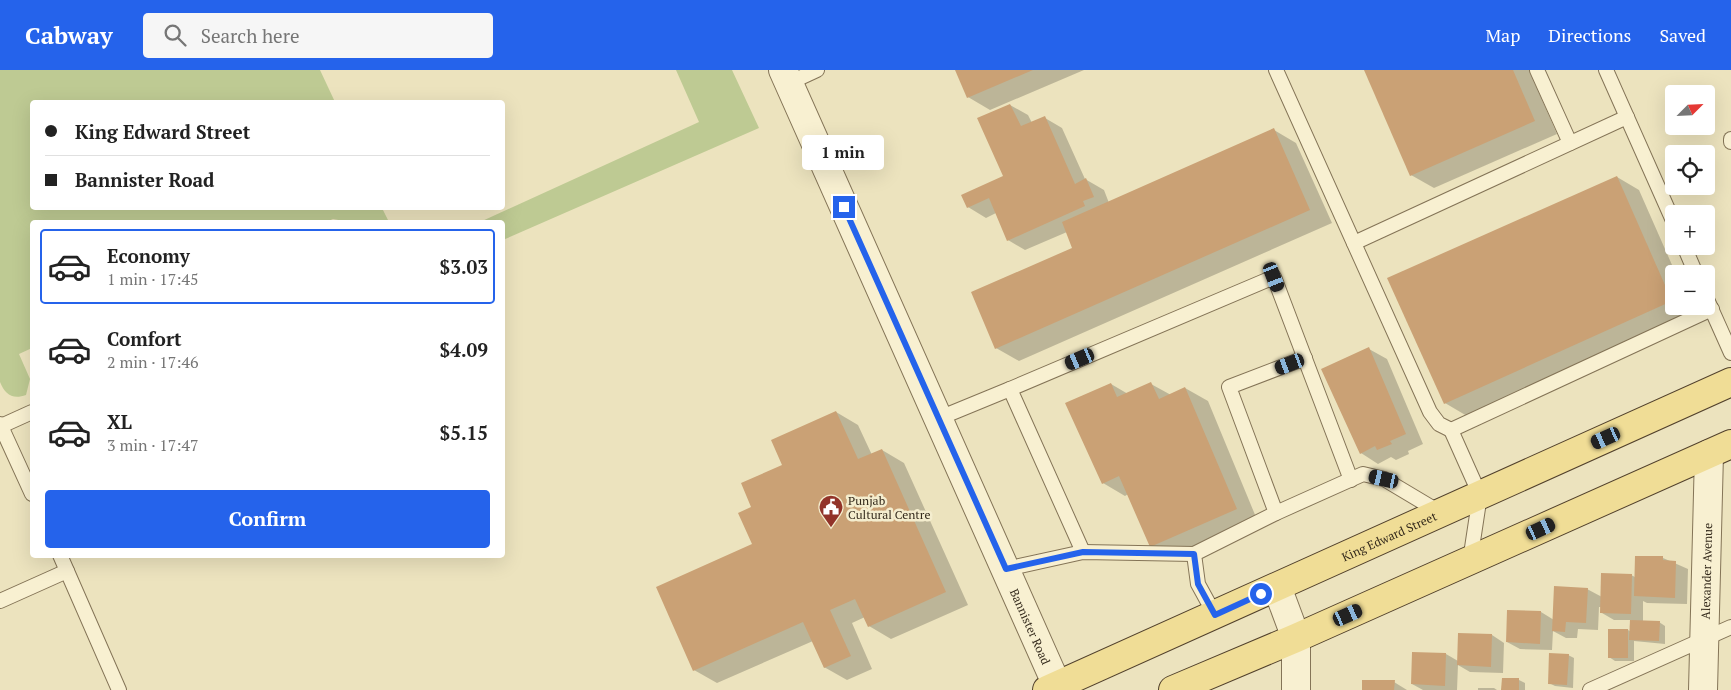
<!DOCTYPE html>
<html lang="en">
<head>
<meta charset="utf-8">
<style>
  body { margin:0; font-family:"PT Serif",serif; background:#f6f6f6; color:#222; height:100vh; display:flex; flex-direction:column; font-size:19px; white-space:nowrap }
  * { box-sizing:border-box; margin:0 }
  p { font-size:16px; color:#767676 }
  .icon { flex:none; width:28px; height:28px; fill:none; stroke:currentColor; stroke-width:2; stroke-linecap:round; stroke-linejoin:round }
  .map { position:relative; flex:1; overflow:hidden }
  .panel { position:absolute; left:30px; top:150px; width:475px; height:338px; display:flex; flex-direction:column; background:#fff; border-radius:5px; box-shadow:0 5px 20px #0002 }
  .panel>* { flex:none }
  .banner { position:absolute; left:30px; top:30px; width:475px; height:110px; border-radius:5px; box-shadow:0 5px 20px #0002; display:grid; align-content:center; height:110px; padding:0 15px; background:#fff }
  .needle { width:32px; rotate:66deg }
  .controls { position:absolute; left:1665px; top:15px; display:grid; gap:10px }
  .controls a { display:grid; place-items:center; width:50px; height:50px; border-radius:5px; background:#fff; box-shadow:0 5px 20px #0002; font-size:25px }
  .end { position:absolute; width:22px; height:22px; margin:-11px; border:6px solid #2563eb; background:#fff; box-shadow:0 0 0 2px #fff }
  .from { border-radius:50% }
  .bubble { position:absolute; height:35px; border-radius:5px; background:#fff; box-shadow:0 5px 20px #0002; font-size:16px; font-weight:800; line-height:35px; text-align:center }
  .car { position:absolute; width:15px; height:30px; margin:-15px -8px; border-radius:6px; box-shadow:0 0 4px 1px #0007; background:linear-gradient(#222 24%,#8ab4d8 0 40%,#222 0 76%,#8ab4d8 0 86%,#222 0) }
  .banner b { display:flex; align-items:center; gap:18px; height:48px; font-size:19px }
  .banner b+b { border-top:1px solid #e0e0e0 }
  .banner i { width:12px; height:12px; background:#222 }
  ul { padding:9px 0 0; list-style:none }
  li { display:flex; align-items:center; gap:15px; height:75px; margin:0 10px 8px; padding:0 5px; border:2px solid transparent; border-radius:5px }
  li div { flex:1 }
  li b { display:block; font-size:19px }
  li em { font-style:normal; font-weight:800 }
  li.on { border-color:#2563eb }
  li>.icon { width:45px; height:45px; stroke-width:1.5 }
  .primary-button { display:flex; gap:10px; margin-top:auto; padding:10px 15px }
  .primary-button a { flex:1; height:58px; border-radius:5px; background:#2563eb; color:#fff; font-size:20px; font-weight:800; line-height:58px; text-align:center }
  header { display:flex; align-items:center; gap:30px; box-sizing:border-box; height:70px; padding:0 25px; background:#2563eb; color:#fff }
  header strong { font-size:24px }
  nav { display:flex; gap:28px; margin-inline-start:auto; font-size:18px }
  .search { width:350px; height:45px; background:#f6f6f6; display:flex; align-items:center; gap:12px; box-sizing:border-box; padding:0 18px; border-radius:5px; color:#767676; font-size:19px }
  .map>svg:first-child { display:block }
  .green { fill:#beca93 }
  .shadow { fill:#0003 }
  .building { fill:#caa175 }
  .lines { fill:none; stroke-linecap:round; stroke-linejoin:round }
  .lane-casing { stroke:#847457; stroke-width:16 }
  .street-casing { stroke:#847457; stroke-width:30 }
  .primary-casing { stroke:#52412c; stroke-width:30 }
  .lane { stroke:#f8f0d1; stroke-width:14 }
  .street { stroke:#f8f0d1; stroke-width:28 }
  .primary { stroke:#f0dd96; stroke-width:28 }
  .route { stroke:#2563eb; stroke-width:6 }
  .labels { text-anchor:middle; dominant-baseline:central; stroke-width:5; stroke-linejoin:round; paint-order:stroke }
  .poi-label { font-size:12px; fill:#342a1c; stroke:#f4edce; text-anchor:start }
  .street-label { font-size:12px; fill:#342a1c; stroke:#f4edce }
</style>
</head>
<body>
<header>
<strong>Cabway</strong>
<div class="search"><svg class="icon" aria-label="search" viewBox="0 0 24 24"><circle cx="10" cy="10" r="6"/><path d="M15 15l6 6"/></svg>Search here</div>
<nav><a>Map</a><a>Directions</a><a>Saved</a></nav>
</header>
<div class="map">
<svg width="1731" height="620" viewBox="0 0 1731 620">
  <rect width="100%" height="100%" fill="#ece3be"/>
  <g class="green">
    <path d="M 0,0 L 320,0 L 335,32 L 32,32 L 32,138 L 382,138 L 388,150 L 384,152 L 349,152 L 333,149 L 326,152 L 32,152 L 32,278 L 19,284 L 30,309 L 26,325 C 12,330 5,324 0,312 Z"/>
    <path d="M 676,0 L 732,0 L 759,58 L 503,170 L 502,152 L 480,152 L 699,52 Z"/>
  </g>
  <g class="shadow">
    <path d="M 956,0 L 1084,0 L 990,40 L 968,27 Z"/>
    <path d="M 1365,0 L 1529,0 L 1557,64 L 1434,118 L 1411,105 Z"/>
    <path d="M 1010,35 L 1028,45 L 1032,53 L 1045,48 L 1062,58 L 1085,109 L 1104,120 L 1109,133 L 1274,60 L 1296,73 L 1332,153 L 1019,291 L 996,278 L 1074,178 L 1067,162 L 1025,180 L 1008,170 L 996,143 L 986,148 L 968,137 L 1004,107 Z"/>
    <path d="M 1617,107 L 1639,120 L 1676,204 L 1674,204 L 1674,236 L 1690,236 L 1694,244 L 1467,346 L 1445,333 Z"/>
    <path d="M 1369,279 L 1387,289 L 1423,374 L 1408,381 L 1409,384 L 1396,390 L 1391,387 L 1378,394 L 1361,383 Z"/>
    <path d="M 1111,314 L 1128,324 L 1151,314 L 1171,325 L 1185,318 L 1208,331 L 1258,452 L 1174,489 L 1151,476 L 1128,424 L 1125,426 L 1103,413 Z"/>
    <path d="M 836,342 L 858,355 L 872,385 L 882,380 L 904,393 L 968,535 L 891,569 L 869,556 L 865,547 L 852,553 L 872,599 L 847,610 L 824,597 L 813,571 L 717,613 L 694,600 L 753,475 L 753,437 L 784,395 Z"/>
    <path d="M 1663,488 L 1688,499 L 1687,534 L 1647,533 L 1643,531 L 1643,551 L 1659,552 L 1665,556 L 1665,574 L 1634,571 L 1634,591 L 1615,591 L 1609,587 L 1628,560 L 1631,562 L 1632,550 L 1614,550 L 1602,543 L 1602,537 L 1599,537 L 1598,560 L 1578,559 L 1577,568 L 1566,568 L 1553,561 L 1552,580 L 1520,579 L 1507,572 L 1508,541 L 1541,542 L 1554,550 L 1587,519 L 1602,527 L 1631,505 L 1635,507 Z"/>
    <path d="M 1492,565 L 1504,573 L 1503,603 L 1470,602 L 1458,595 L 1457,620 L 1423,620 L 1412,614 L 1446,584 L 1458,591 Z"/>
    <path d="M 1568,585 L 1574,588 L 1573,618 L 1555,616 L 1549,613 Z"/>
    <path d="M 1503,609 L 1519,610 L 1525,613 L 1525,620 L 1503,620 Z"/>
    <path d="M 1394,612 L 1407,620 L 1363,620 Z"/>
    <path d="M 1478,618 L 1494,618 L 1497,620 L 1478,620 Z"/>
  </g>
  <g class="building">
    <path d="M 955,0 L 1033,0 L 967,28 Z"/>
    <path d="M 1364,0 L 1513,0 L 1535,51 L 1410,106 Z"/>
    <path d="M 1010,34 L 1021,56 L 1045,46 L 1075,114 L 1086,108 L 1094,127 L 1083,131 L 1085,136 L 1007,171 L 989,128 L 967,138 L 961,125 L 1003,106 L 977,48 Z"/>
    <path d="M 1274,58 L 1310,140 L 995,279 L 971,222 L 1072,178 L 1062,152 Z"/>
    <path d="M 1617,106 L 1672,231 L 1444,334 L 1387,208 Z"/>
    <path d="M 1369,277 L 1406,364 L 1390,371 L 1392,374 L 1377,380 L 1375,376 L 1360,384 L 1321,299 Z"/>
    <path d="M 1151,312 L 1159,329 L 1185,317 L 1237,439 L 1150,477 L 1119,406 L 1102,414 L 1065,333 L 1111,313 L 1117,327 Z"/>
    <path d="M 836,341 L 858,389 L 882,379 L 946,522 L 868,557 L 855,529 L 830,540 L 851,586 L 824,598 L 803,552 L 693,601 L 656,517 L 752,474 L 738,443 L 751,437 L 741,413 L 782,395 L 771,370 Z"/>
    <path d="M 1635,486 L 1663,486 L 1663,490 L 1676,491 L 1675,528 L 1634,526 Z"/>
    <path d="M 1601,503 L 1632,504 L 1631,544 L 1600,543 Z"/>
    <path d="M 1554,516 L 1588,518 L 1586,553 L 1566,552 L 1565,562 L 1552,561 Z"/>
    <path d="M 1507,540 L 1541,541 L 1540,574 L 1506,572 Z"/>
    <path d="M 1630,550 L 1660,551 L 1659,571 L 1629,570 Z"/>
    <rect x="1608" y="559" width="20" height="29"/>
    <path d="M 1458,563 L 1492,564 L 1491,597 L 1457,595 Z"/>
    <path d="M 1412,582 L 1446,583 L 1445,616 L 1411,614 Z"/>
    <path d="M 1549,583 L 1569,584 L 1567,615 L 1548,614 Z"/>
    <path d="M 1502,608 L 1519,608 L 1519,620 L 1501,620 Z"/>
    <path d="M 1362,610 L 1395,610 L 1394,620 L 1362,620 Z"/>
  </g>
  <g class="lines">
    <defs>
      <g id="lane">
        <path d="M 1276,0 L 1430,342 L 1439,354 L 1451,360"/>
        <path d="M 1537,0 L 1570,73"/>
        <path d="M 1606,0 L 1674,153"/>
        <path d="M 789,13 L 817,0"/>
        <path d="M 1731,69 L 1731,72"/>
        <path d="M 1354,173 L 1627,47"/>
        <path d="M 1684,176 L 1696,204"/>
        <path d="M 1706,227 L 1731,283"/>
        <path d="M 937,349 L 1010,319"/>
        <path d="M 0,354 L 32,424"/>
        <path d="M 1,356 L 32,342"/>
        <path d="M 1276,443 L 1229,317 L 1305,288"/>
        <path d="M 1083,482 L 1010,319 L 1274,207 L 1351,410"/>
        <path d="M 60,485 L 119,620"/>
        <path d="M 1470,491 L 1480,425 L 1451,360 L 1712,239"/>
        <path d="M 1006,499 L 1083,482 L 1194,484"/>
        <path d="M 0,531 L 67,501"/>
        <path d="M 1215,545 L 1198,514 L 1194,484 L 1276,443 L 1363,404 L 1384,409 L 1441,443"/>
        <path d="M 1590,620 L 1731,557"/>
      </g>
      <g id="street">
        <path id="s1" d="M 783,0 L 1059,620"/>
        <path d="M 1277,517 L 1296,568 L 1296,620"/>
        <path id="s2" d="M 1703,620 L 1709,384"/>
      </g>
      <g id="primary">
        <path id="s3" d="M 1047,620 L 1731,312"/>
        <path d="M 1173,620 L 1296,568 L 1731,374"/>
      </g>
    </defs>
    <use href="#lane" class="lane-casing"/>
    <use href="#street" class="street-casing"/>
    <use href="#primary" class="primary-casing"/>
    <use href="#lane" class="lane"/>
    <use href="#street" class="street"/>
    <use href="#primary" class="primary"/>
  </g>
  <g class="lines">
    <path class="route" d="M 844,137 L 1006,499 L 1083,482 L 1194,484 L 1198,514 L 1215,545 L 1261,524"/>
  </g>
  <defs>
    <symbol id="civic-pin" viewBox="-11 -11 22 30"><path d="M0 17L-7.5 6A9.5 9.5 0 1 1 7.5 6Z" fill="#923329" stroke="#f4edce"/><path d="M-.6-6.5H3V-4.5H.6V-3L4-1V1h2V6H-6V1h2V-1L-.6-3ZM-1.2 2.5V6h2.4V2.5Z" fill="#fff"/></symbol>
  </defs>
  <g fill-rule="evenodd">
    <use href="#civic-pin" x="817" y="423" width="28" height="38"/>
  </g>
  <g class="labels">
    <g class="poi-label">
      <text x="848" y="430">Punjab<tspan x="848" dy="14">Cultural Centre</tspan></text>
    </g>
    <g class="street-label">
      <text stroke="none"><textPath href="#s3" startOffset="375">King Edward Street</textPath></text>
      <text stroke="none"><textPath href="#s2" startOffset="119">Alexander Avenue</textPath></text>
      <text stroke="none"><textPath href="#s1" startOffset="609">Bannister Road</textPath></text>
    </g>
  </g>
</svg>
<div class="controls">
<a><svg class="needle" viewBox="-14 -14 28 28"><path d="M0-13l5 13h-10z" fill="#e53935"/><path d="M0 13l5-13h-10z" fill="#767676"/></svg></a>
<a><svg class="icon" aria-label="locate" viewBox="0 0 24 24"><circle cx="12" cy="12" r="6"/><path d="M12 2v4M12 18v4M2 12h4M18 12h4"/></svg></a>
<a>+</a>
<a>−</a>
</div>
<i class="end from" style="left:1261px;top:524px"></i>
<i class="end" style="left:844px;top:137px"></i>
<div class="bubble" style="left:802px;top:65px;width:82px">1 min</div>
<i class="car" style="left:1274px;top:207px;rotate:159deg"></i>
<i class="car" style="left:1080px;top:289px;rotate:247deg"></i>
<i class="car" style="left:1290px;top:294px;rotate:249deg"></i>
<i class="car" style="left:1606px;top:368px;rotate:246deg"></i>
<i class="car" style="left:1384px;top:409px;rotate:283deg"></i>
<i class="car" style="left:1541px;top:459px;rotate:65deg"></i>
<i class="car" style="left:1348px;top:545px;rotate:66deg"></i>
<div class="banner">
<b><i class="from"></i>King Edward Street</b>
<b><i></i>Bannister Road</b>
</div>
<section class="panel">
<ul>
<li class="on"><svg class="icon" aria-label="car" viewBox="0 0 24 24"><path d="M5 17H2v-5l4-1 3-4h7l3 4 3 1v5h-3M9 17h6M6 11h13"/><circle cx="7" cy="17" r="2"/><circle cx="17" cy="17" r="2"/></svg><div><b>Economy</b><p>1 min · 17:45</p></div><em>$3.03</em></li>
<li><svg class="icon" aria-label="car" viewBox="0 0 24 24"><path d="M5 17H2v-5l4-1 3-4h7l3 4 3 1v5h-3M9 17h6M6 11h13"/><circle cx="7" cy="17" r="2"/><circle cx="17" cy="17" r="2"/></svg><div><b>Comfort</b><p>2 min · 17:46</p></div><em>$4.09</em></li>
<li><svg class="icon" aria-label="car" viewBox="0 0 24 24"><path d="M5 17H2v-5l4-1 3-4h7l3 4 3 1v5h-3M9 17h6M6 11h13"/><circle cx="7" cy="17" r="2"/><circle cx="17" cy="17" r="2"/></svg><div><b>XL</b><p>3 min · 17:47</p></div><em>$5.15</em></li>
</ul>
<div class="primary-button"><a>Confirm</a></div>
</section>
</div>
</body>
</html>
